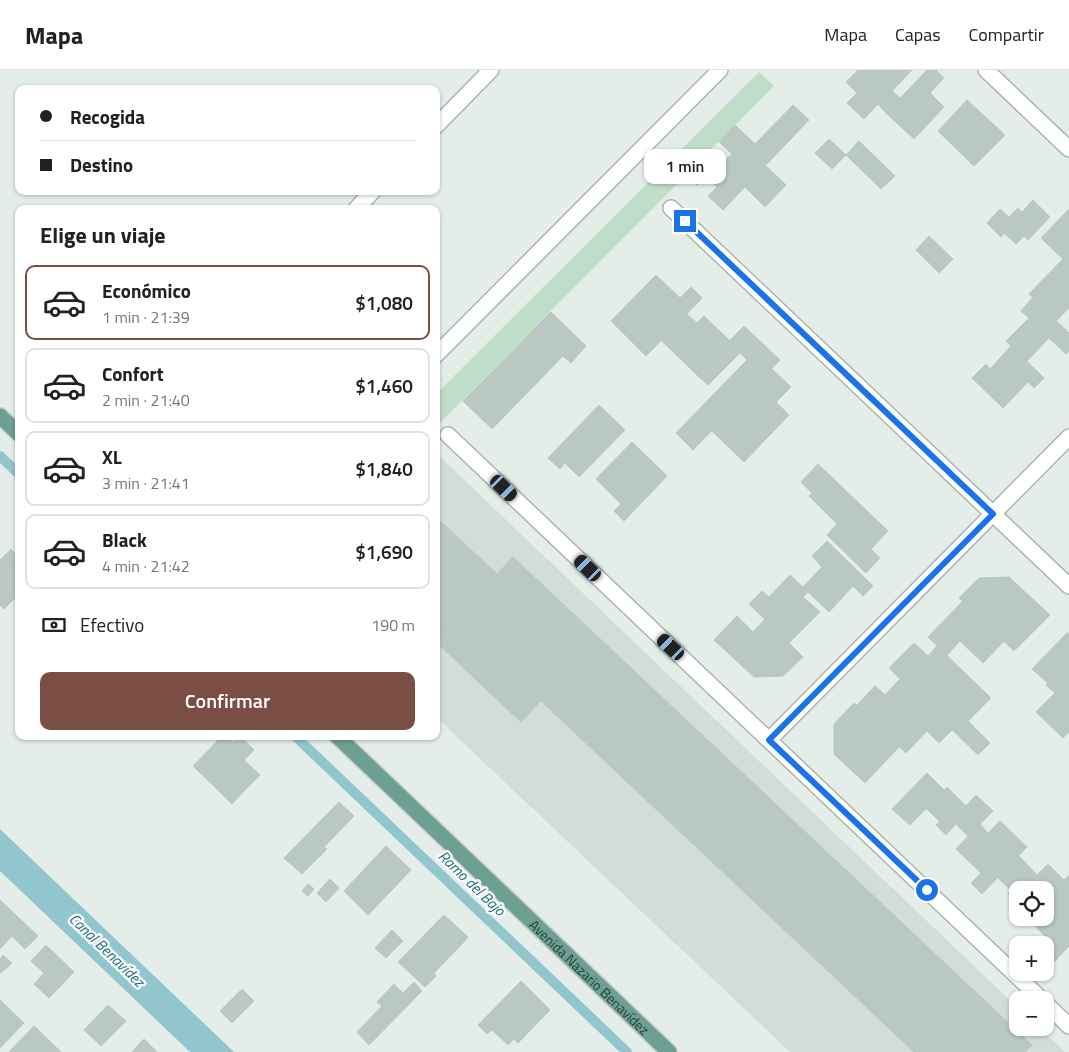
<!DOCTYPE html>
<html lang="es">
<head>
<meta charset="utf-8">
<style>
  body { margin:0; font-family:"Titillium Web",sans-serif; background:#f6f6f6; color:#202124; height:100vh; display:flex; flex-direction:column; font-size:19px; white-space:nowrap }
  * { box-sizing:border-box; margin:0 }
  p { font-size:16px; color:#757577 }
  .icon { flex:none; width:28px; height:28px; fill:none; stroke:currentColor; stroke-width:2; stroke-linecap:round; stroke-linejoin:round }
  .map { position:relative; flex:1; overflow:hidden }
  .sheet { position:absolute; left:15px; top:135px; width:425px; height:535px; display:flex; flex-direction:column; background:#fff; border-radius:10px; box-shadow:0 1px 4px #0004 }
  .sheet>* { flex:none }
  .banner { position:absolute; left:15px; top:15px; width:425px; height:110px; border-radius:10px; box-shadow:0 1px 4px #0004; display:grid; align-content:center; height:110px; padding:0 25px; background:#fff }
  .buttons { position:absolute; left:1009px; top:811px; display:grid; gap:10px }
  .buttons a { display:grid; place-items:center; width:45px; height:45px; border-radius:10px; background:#fff; box-shadow:0 1px 4px #0004; font-size:25px }
  .end { position:absolute; width:22px; height:22px; margin:-11px; border:6px solid #1a73e8; background:#fff; box-shadow:0 0 0 2px #fff }
  .from { border-radius:50% }
  .bubble { position:absolute; height:35px; border-radius:10px; background:#fff; box-shadow:0 1px 4px #0004; font-size:16px; font-weight:600; line-height:35px; text-align:center }
  .car { position:absolute; width:15px; height:30px; margin:-15px -8px; border-radius:6px; box-shadow:0 0 4px 1px #0007; background:linear-gradient(#222 24%,#8ab4d8 0 40%,#222 0 76%,#8ab4d8 0 86%,#222 0) }
  .banner b { display:flex; align-items:center; gap:18px; height:48px; font-size:19px }
  .banner b+b { border-top:1px solid #e0e0e0 }
  .banner i { width:12px; height:12px; background:#202124 }
  ul { padding:0; list-style:none }
  li { display:flex; align-items:center; gap:15px; height:75px; margin:0 10px 8px; padding:0 15px; border:2px solid #e0e0e0; border-radius:10px }
  li div { flex:1 }
  li b { display:block; font-size:19px }
  li em { font-style:normal; font-weight:600 }
  li.active { border-color:#7a4e42 }
  li>.icon { width:45px; height:45px; stroke-width:1.5 }
  h2 { padding:0 25px; font-size:22px; line-height:60px }
  .pay { display:flex; align-items:center; gap:12px; height:55px; padding:0 25px; font-size:19px }
  .pay p { margin-inline-start:auto }
  .action { display:flex; gap:10px; margin-top:auto; padding:10px 25px }
  .action a { flex:1; height:58px; border-radius:10px; background:#7a4e42; color:#fff; font-size:20px; font-weight:600; line-height:58px; text-align:center }
  header { display:flex; align-items:center; gap:30px; box-sizing:border-box; height:70px; padding:0 25px; background:#fff; border-bottom:1px solid #e0e0e0 }
  header strong { font-size:24px }
  nav { display:flex; gap:28px; margin-inline-start:auto; font-size:18px }
  .map>svg:first-child { display:block }
  .built { fill:#d3ddd8 }
  .green { fill:#bfddc7 }
  .water { fill:#91c6ce }
  .lines { fill:none; stroke-linecap:round; stroke-linejoin:round }
  .stream { stroke:#91c6ce; stroke-width:10 }
  .building { fill:#bac8c2; stroke:#b8c7c0 }
  .street-casing { stroke:#a8b5b0; stroke-width:18 }
  .primary-casing { stroke:#c2c9c7; stroke-width:18 }
  .street { stroke:#fff; stroke-width:15 }
  .primary { stroke:#6ca092; stroke-width:15 }
  .route { stroke:#1a73e8; stroke-width:6 }
  .labels { text-anchor:middle; dominant-baseline:central; stroke-width:5; stroke-linejoin:round; paint-order:stroke }
  .street-label { font-size:14px; fill:#253e37; stroke:#f5faf7 }
  .water-label { font-size:15px; font-style:italic; fill:#226a77; stroke:#f5faf7 }
</style>
</head>
<body>
<header>
<strong>Mapa</strong>
<nav><a>Mapa</a><a>Capas</a><a>Compartir</a></nav>
</header>
<div class="map">
<svg width="1069" height="982" viewBox="0 0 1069 982">
  <rect width="100%" height="100%" fill="#e5ede9"/>
  <path class="built" d="M 436,383 L 1017,937 L 1018,958 L 1039,958 L 1065,982 L 790,982 L 436,647 Z"/>
  <path class="green" d="M 759,2 L 774,16 L 436,357 L 436,324 Z"/>
  <path class="water" d="M 0,759 L 234,982 L 190,982 L 0,801 Z"/>
  <g class="lines">
    <g class="stream">
      <path d="M 0,386 L 19,404"/>
      <path d="M 295,666 L 627,982"/>
    </g>
  </g>
  <g class="building">
    <path d="M 858,0 L 912,0 L 892,21 L 900,28 L 886,43 L 878,34 L 864,49 L 847,33 L 857,23 L 846,12 Z"/>
    <path d="M 927,0 L 936,0 L 944,8 L 930,23 L 944,37 L 914,69 L 886,43 Z"/>
    <path d="M 967,30 L 1005,65 L 974,96 L 938,61 Z"/>
    <path d="M 793,35 L 809,50 L 723,140 L 708,126 L 717,117 L 706,106 L 697,115 L 686,105 L 710,80 L 723,92 L 732,84 L 719,72 L 735,55 L 755,74 Z"/>
    <path d="M 829,69 L 846,85 L 832,99 L 815,83 Z"/>
    <path d="M 859,71 L 895,106 L 881,119 L 846,85 Z"/>
    <path d="M 766,96 L 786,115 L 765,137 L 745,117 Z"/>
    <path d="M 1033,130 L 1050,147 L 1028,170 L 1024,166 L 1016,174 L 1004,163 L 1001,167 L 987,153 L 1000,139 L 1009,147 L 1018,138 L 1022,142 Z"/>
    <path d="M 1069,139 L 1069,195 L 1041,168 Z"/>
    <path d="M 929,166 L 953,189 L 939,203 L 916,180 Z"/>
    <path d="M 1063,189 L 1069,195 L 1069,238 L 1056,251 L 1029,224 Z"/>
    <path d="M 656,205 L 680,228 L 691,217 L 702,228 L 646,286 L 611,251 Z"/>
    <path d="M 1032,228 L 1069,263 L 1069,281 L 1066,284 L 1049,268 L 1027,291 L 1006,271 L 1029,248 L 1021,241 Z"/>
    <path d="M 551,242 L 586,276 L 571,293 L 563,286 L 492,359 L 463,331 Z"/>
    <path d="M 687,244 L 697,253 L 704,246 L 730,271 L 697,305 L 661,270 Z"/>
    <path d="M 744,256 L 780,290 L 693,380 L 676,363 L 747,290 L 740,283 L 708,315 L 697,305 Z"/>
    <path d="M 1011,276 L 1044,308 L 1034,318 L 1028,312 L 1003,338 L 972,308 L 986,294 L 990,299 Z"/>
    <path d="M 772,299 L 791,317 L 776,332 L 789,345 L 744,392 L 712,361 Z"/>
    <path d="M 599,335 L 625,360 L 579,407 L 565,393 L 560,399 L 548,388 Z"/>
    <path d="M 632,372 L 667,406 L 624,451 L 614,441 L 621,434 L 596,409 Z"/>
    <path d="M 818,394 L 888,461 L 871,479 L 880,488 L 866,503 L 827,465 L 837,454 L 809,426 L 812,423 L 801,412 Z"/>
    <path d="M 436,447 L 497,504 L 513,487 L 1032,975 L 1025,982 L 936,982 L 551,620 L 531,641 L 436,552 Z"/>
    <path d="M 827,471 L 873,516 L 863,526 L 853,516 L 829,542 L 803,517 L 822,497 L 812,486 Z"/>
    <path d="M 11,479 L 19,489 L 6,502 L 0,496 L 0,490 Z"/>
    <path d="M 19,489 L 19,517 L 14,522 L 18,525 L 4,539 L 0,535 L 0,496 L 6,502 Z"/>
    <path d="M 790,505 L 808,522 L 803,527 L 820,542 L 789,573 L 749,534 L 762,521 L 769,527 Z"/>
    <path d="M 1009,507 L 1050,545 L 1014,581 L 959,528 L 979,508 Z"/>
    <path d="M 963,531 L 1004,571 L 983,593 L 960,571 L 947,585 L 928,567 Z"/>
    <path d="M 737,546 L 753,562 L 765,549 L 803,587 L 783,606 L 754,607 L 714,570 Z"/>
    <path d="M 436,552 L 531,641 L 521,652 L 436,572 Z"/>
    <path d="M 1067,563 L 1069,564 L 1069,591 L 1048,613 L 1032,599 Z"/>
    <path d="M 914,573 L 928,586 L 937,576 L 991,628 L 968,651 L 990,673 L 978,685 L 889,598 Z"/>
    <path d="M 1069,591 L 1069,662 L 1063,668 L 1036,642 L 1055,623 L 1046,615 Z"/>
    <path d="M 900,609 L 952,660 L 939,673 L 927,661 L 906,683 L 856,636 L 875,616 L 885,625 Z"/>
    <path d="M 551,620 L 936,982 L 914,982 L 541,631 Z"/>
    <path d="M 854,633 L 899,677 L 865,713 L 834,684 L 834,654 Z"/>
    <path d="M 222,666 L 227,666 L 233,672 L 240,666 L 254,680 L 244,690 L 260,705 L 246,719 L 231,705 L 217,719 L 193,696 Z"/>
    <path d="M 927,703 L 944,720 L 910,755 L 892,739 Z"/>
    <path d="M 231,705 L 246,719 L 232,734 L 217,719 Z"/>
    <path d="M 947,717 L 966,736 L 976,725 L 993,741 L 968,766 L 956,754 L 946,765 L 936,755 L 940,752 L 926,738 Z"/>
    <path d="M 339,732 L 354,746 L 324,777 L 327,779 L 302,804 L 284,788 Z"/>
    <path d="M 1000,751 L 1027,777 L 982,824 L 971,813 L 981,803 L 956,779 L 980,754 L 988,763 Z"/>
    <path d="M 386,776 L 411,800 L 368,845 L 344,821 Z"/>
    <path d="M 1019,786 L 1037,805 L 1048,794 L 1064,810 L 1045,830 L 1045,820 L 1018,820 L 1017,833 L 1008,824 L 1011,820 L 998,808 Z"/>
    <path d="M 1069,805 L 1069,876 L 1054,892 L 1045,884 L 1045,875 L 1042,875 L 1048,869 L 1027,848 L 1045,848 L 1045,830 Z"/>
    <path d="M 330,809 L 339,818 L 326,832 L 317,823 Z"/>
    <path d="M 308,814 L 314,819 L 308,826 L 302,821 Z"/>
    <path d="M 0,830 L 38,866 L 25,879 L 12,866 L 0,879 Z"/>
    <path d="M 444,845 L 456,856 L 451,862 L 463,873 L 434,903 L 436,906 L 425,917 L 410,903 L 415,898 L 403,887 Z"/>
    <path d="M 456,856 L 468,867 L 463,873 L 451,862 Z"/>
    <path d="M 392,860 L 403,871 L 386,888 L 375,878 Z"/>
    <path d="M 46,875 L 74,902 L 49,928 L 34,914 L 44,903 L 31,891 Z"/>
    <path d="M 3,885 L 12,893 L 1,903 L 0,902 L 0,889 Z"/>
    <path d="M 403,887 L 415,898 L 410,903 L 398,892 Z"/>
    <path d="M 521,911 L 550,940 L 518,973 L 514,969 L 508,975 L 492,960 L 487,964 L 478,955 Z"/>
    <path d="M 414,912 L 422,921 L 369,975 L 357,962 L 382,936 L 377,932 L 394,914 L 403,923 Z"/>
    <path d="M 242,919 L 254,931 L 232,953 L 220,941 Z"/>
    <path d="M 0,930 L 24,953 L 0,978 Z"/>
    <path d="M 108,935 L 126,951 L 101,976 L 84,960 Z"/>
    <path d="M 34,956 L 61,982 L 9,982 Z"/>
    <path d="M 144,969 L 157,982 L 132,982 Z"/>
  </g>
  <g class="lines">
    <defs>
      <g id="street">
        <path d="M 986,0 L 1069,79"/>
        <path d="M 436,56 L 491,0"/>
        <path d="M 671,138 L 1069,516"/>
        <path d="M 356,139 L 373,121"/>
        <path d="M 436,285 L 720,0"/>
        <path d="M 448,365 L 1042,930"/>
        <path d="M 769,670 L 1069,367"/>
        <path d="M 1045,933 L 1069,956"/>
      </g>
      <g id="primary">
        <path d="M 0,346 L 19,364"/>
        <path id="s1" d="M 337,666 L 669,982"/>
      </g>
    </defs>
    <use href="#street" class="street-casing"/>
    <use href="#primary" class="primary-casing"/>
    <use href="#street" class="street"/>
    <use href="#primary" class="primary"/>
  </g>
  <g class="lines">
    <path class="route" d="M 685,151 L 993,444 L 769,670 L 927,820"/>
  </g>
  <g class="labels">
    <g class="street-label">
      <text stroke="none"><textPath href="#s1" startOffset="349">Avenida Nazario Benavídez</textPath></text>
    </g>
    <g class="water-label">
      <text transform="translate(472 813) rotate(44)">Ramo del Bajo</text>
      <text transform="translate(107 880) rotate(44)">Canal Benavídez</text>
    </g>
  </g>
</svg>
<div class="buttons">
<a><svg class="icon" aria-label="locate" viewBox="0 0 24 24"><circle cx="12" cy="12" r="6"/><path d="M12 2v4M12 18v4M2 12h4M18 12h4"/></svg></a>
<a>+</a>
<a>−</a>
</div>
<i class="end from" style="left:927px;top:820px"></i>
<i class="end" style="left:685px;top:151px"></i>
<div class="bubble" style="left:644px;top:79px;width:82px">1 min</div>
<i class="car" style="left:504px;top:418px;rotate:134deg"></i>
<i class="car" style="left:588px;top:498px;rotate:314deg"></i>
<i class="car" style="left:671px;top:577px;rotate:313deg"></i>
<div class="banner">
<b><i class="from"></i>Recogida</b>
<b><i></i>Destino</b>
</div>
<section class="sheet">
<h2>Elige un viaje</h2>
<ul>
<li class="active"><svg class="icon" aria-label="car" viewBox="0 0 24 24"><path d="M5 17H2v-5l4-1 3-4h7l3 4 3 1v5h-3M9 17h6M6 11h13"/><circle cx="7" cy="17" r="2"/><circle cx="17" cy="17" r="2"/></svg><div><b>Económico</b><p>1 min · 21:39</p></div><em>$1,080</em></li>
<li><svg class="icon" aria-label="car" viewBox="0 0 24 24"><path d="M5 17H2v-5l4-1 3-4h7l3 4 3 1v5h-3M9 17h6M6 11h13"/><circle cx="7" cy="17" r="2"/><circle cx="17" cy="17" r="2"/></svg><div><b>Confort</b><p>2 min · 21:40</p></div><em>$1,460</em></li>
<li><svg class="icon" aria-label="car" viewBox="0 0 24 24"><path d="M5 17H2v-5l4-1 3-4h7l3 4 3 1v5h-3M9 17h6M6 11h13"/><circle cx="7" cy="17" r="2"/><circle cx="17" cy="17" r="2"/></svg><div><b>XL</b><p>3 min · 21:41</p></div><em>$1,840</em></li>
<li><svg class="icon" aria-label="car" viewBox="0 0 24 24"><path d="M5 17H2v-5l4-1 3-4h7l3 4 3 1v5h-3M9 17h6M6 11h13"/><circle cx="7" cy="17" r="2"/><circle cx="17" cy="17" r="2"/></svg><div><b>Black</b><p>4 min · 21:42</p></div><em>$1,690</em></li>
</ul>
<div class="pay"><svg class="icon" aria-label="cash" viewBox="0 0 24 24"><path d="M3 7h18v10H3z"/><circle cx="12" cy="12" r="2"/></svg>Efectivo<p>190 m</p></div>
<div class="action"><a>Confirmar</a></div>
</section>
</div>
</body>
</html>
